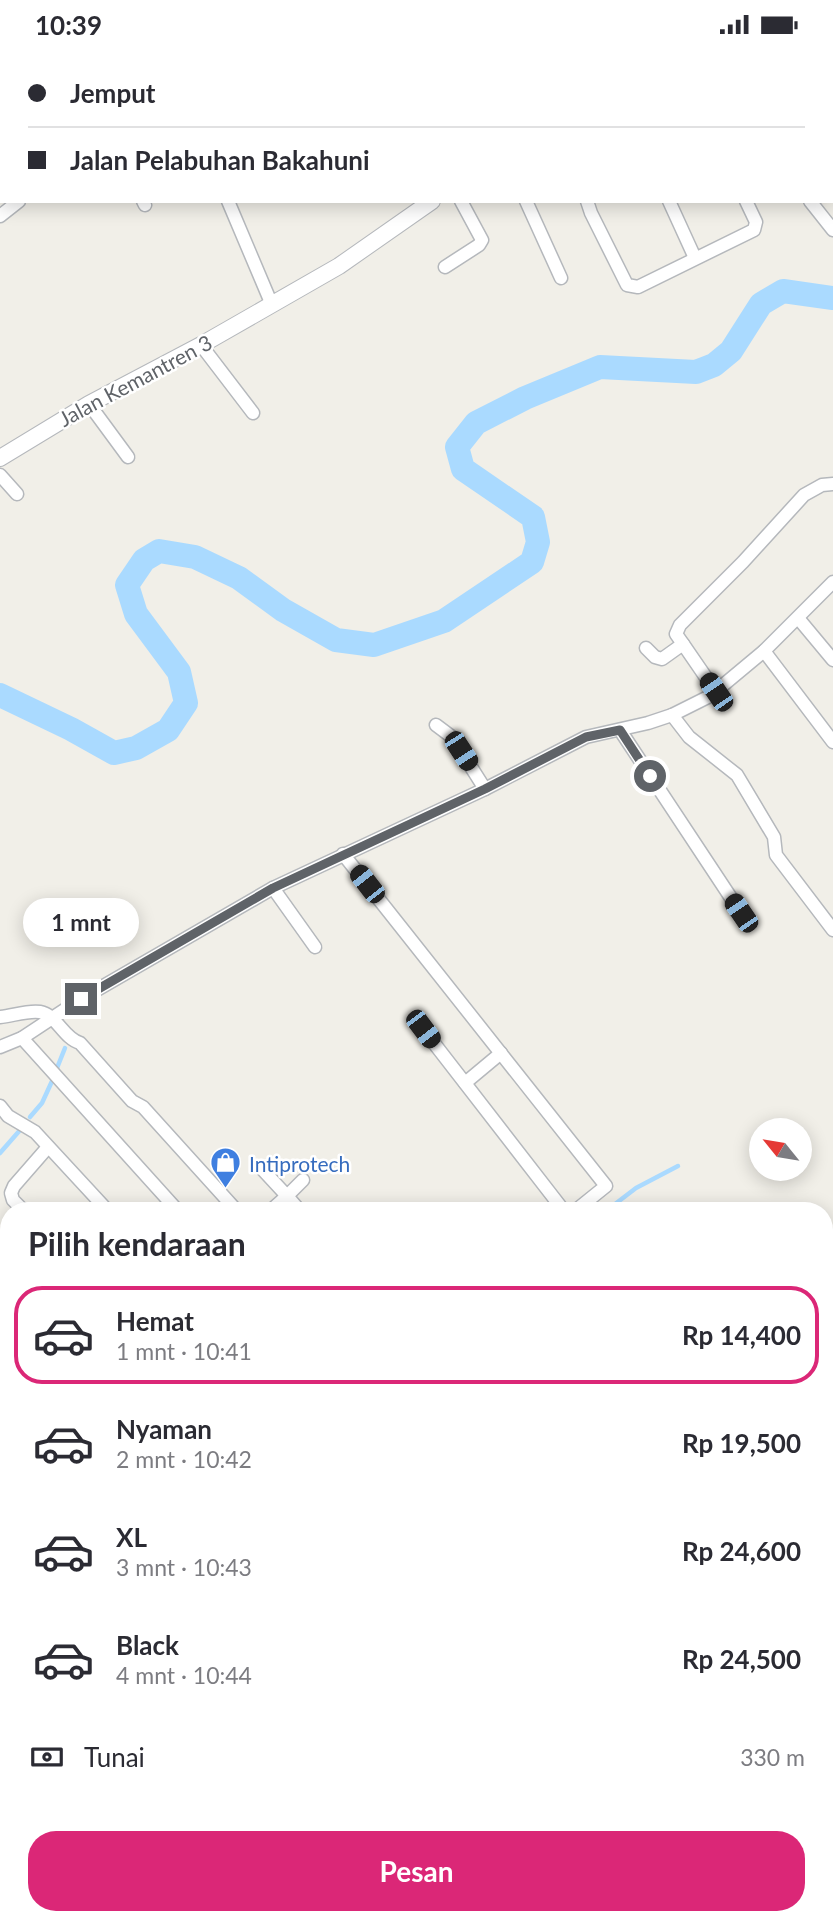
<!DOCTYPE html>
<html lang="id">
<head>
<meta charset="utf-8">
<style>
  body { margin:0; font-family:Lato,sans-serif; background:#f2f2f3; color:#2b2b33; height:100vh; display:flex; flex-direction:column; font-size:26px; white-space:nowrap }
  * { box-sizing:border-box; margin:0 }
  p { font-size:23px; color:#7c7c81 }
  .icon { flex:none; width:38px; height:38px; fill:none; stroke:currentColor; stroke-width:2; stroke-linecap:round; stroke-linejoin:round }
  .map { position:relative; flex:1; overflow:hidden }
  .sheet { position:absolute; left:0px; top:1153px; width:833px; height:723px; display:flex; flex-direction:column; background:#fff; border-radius:28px 28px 0 0; box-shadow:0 4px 18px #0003 }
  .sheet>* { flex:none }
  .guide { position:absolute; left:0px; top:0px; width:833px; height:154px; box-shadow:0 4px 18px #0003; display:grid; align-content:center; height:154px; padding:0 28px; background:#fff }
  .needle { width:46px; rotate:300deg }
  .buttons { position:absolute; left:749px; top:1069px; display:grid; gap:14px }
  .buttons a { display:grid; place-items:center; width:63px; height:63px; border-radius:50%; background:#fff; box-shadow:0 4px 18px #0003; font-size:35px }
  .end { position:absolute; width:32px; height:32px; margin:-16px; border:9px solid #5f6368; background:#fff; box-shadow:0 0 0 4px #fff }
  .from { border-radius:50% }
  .bubble { position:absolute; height:49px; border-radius:24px; background:#fff; box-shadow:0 4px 18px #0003; font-size:23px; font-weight:700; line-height:49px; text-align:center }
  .car { position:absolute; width:21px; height:42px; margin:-21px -10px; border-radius:9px; box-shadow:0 0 5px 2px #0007; background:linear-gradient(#222 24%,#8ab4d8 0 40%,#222 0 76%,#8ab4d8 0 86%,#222 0) }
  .guide b { display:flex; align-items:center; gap:24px; height:66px; font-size:26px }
  .guide b+b { border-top:2px solid #e1e1e2 }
  .guide i { width:18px; height:18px; background:#2b2b33 }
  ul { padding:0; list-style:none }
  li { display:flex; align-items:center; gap:21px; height:98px; margin:0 14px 10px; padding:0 14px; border:4px solid transparent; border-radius:28px }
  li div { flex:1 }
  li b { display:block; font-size:26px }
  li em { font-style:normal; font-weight:700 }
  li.current { border-color:#db2777 }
  li>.icon { width:63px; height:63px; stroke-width:1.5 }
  h2 { padding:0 28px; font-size:32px; line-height:84px }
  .pay { display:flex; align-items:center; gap:18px; height:77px; padding:0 28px; font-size:26px }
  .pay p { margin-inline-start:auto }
  .action { display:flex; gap:14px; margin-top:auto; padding:14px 28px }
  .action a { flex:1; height:80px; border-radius:28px; background:#db2777; color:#fff; font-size:28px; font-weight:700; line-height:80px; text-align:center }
  .status { display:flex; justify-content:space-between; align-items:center; height:49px; padding:0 35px; background:#fff; direction:ltr }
  .status svg { height:19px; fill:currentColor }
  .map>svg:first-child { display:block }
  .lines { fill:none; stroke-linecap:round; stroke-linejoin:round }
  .stream { stroke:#aadaff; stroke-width:4.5 }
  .river { stroke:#aadaff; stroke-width:24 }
  .minor-casing { stroke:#b5b8bc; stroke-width:15 }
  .tertiary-casing { stroke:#b5b8bc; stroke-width:18 }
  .minor { stroke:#fff; stroke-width:12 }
  .tertiary { stroke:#fff; stroke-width:16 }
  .route { stroke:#5f6368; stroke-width:9 }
  .labels { text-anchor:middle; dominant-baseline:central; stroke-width:5; stroke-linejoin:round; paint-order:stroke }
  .street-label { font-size:21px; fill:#5f6368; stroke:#fff }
  .shop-label { font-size:21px; fill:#366cbe; stroke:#fff; text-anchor:start }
</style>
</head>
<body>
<div class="status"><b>10:39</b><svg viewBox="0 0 49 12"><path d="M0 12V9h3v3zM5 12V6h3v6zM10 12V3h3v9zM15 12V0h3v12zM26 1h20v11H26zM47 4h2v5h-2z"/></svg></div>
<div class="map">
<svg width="833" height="1875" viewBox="0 0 833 1875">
  <rect width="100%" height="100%" fill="#f1efe8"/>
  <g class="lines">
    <g class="stream">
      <path d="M 57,1019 L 65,999"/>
      <path d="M 30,1068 L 42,1054 L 53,1030"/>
      <path d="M 0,1104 L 21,1080"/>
      <path d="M 606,1162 L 636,1139 L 678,1117"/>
      <path d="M 0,1580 L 9,1584"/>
    </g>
    <path class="river" d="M 0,646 L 71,680 L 114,704 L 136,699 L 168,681 L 186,654 L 179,623 L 136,565 L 127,536 L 144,511 L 159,502 L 195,508 L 239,529 L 283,561 L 336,591 L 374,596 L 444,572 L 532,513 L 538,493 L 533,468 L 463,420 L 457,398 L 476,374 L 525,349 L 600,318 L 696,323 L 714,316 L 731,302 L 761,255 L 783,242 L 833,249"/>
    <defs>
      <g id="minor">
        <path d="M 147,0 L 148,2"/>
        <path d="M 240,0 L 241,2"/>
        <path d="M 326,0 L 327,2"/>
        <path d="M 515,0 L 516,2"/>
        <path d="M 618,0 L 619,2"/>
        <path d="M 711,0 L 712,2"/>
        <path d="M 820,0 L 821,2"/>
        <path d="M 276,2 L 277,0"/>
        <path d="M 302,2 L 306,0"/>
        <path d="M 831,15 L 833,18"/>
        <path d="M 0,99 L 2,98"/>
        <path d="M 831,113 L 833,112"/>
        <path d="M 143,152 L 145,156"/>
        <path d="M 228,152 L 272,256"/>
        <path d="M 526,152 L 561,229"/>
        <path d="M 587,152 L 591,164 L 627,236 L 638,238 L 754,181 L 756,173 L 746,152"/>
        <path d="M 669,152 L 695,209"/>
        <path d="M 810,152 L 833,181"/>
        <path d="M 0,167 L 19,152"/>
        <path d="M 445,218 L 479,196 L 482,191 L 461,152"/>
        <path d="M 201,296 L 253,364"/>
        <path d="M 89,355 L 128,408"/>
        <path d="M 0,426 L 17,445"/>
        <path d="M 798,569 L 833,611"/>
        <path d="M 683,595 L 676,585 L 680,576 L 743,513 L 804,446 L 822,436 L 833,435"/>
        <path d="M 646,599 L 655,608 L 662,610 L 683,595 L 716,643"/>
        <path d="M 764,602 L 833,693"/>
        <path d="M 672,666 L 689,688 L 737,726 L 774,788 L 776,806 L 833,881"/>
        <path d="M 436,676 L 452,688 L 485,740"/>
        <path d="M 620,681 L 741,864"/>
        <path d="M 343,805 L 606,1137 L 575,1162"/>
        <path d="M 273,839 L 315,898"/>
        <path d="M 0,968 C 12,967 28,961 40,963 C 57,966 63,989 80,994 L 132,1052 L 143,1058 L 237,1162"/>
        <path d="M 423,980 L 564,1162"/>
        <path d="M 22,989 L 178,1162"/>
        <path d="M 0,998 L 22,989 L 81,950 L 273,839 L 485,740 L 586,688 L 648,674 L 672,666 L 710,647 L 764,602 L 833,533"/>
        <path d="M 465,1034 L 501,1004"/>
        <path d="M 0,1057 L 8,1067 L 35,1083 L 108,1162"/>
        <path d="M 262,1120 L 287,1147 L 303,1131"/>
        <path d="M 24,1162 L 13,1151 L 11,1144 L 14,1137 L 48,1098"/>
        <path d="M 270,1162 L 287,1147 L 300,1162"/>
        <path d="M 824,1366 L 833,1364"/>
        <path d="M 0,1521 L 9,1527"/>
        <path d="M 0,1569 L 9,1561"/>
        <path d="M 824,1657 L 833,1669"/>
        <path d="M 0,1668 L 9,1677"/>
        <path d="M 0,1758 L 9,1750"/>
        <path d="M 482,1867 L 488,1875"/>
        <path d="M 145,1875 L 157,1867"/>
      </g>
      <g id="tertiary">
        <path d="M 657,2 L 659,0"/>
        <path d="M 0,409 L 89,355 L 201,296 L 339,217 L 432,152"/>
      </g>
    </defs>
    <use href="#minor" class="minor-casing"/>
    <use href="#tertiary" class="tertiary-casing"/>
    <use href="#minor" class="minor"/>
    <use href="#tertiary" class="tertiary"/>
  </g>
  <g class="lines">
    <path class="route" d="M 81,950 L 273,839 L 485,740 L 586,688 L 620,681 L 650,727"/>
  </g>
  <defs>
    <symbol id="shop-pin" viewBox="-11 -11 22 30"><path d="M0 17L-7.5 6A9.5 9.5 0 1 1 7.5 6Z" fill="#3f7fe0" stroke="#fff"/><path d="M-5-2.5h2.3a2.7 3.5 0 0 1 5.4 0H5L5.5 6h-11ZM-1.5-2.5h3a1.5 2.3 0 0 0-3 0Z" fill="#fff"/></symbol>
  </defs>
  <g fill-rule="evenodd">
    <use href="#shop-pin" x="208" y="1096" width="35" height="47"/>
  </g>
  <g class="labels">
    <g class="street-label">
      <text transform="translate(135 331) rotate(-28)">Jalan Kemantren 3</text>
    </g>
    <g class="shop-label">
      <text x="249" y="1114">Intiprotech</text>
    </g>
  </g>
</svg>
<div class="buttons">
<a><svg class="needle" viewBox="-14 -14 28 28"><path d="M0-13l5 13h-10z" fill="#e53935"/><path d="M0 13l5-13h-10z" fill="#7c7c81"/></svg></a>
</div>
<i class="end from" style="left:650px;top:727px"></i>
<i class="end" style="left:81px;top:950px"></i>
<div class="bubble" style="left:23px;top:849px;width:116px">1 mnt</div>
<i class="car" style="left:716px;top:643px;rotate:326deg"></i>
<i class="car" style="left:461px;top:702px;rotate:147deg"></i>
<i class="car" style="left:367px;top:835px;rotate:322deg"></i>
<i class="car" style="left:741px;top:864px;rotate:326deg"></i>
<i class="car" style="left:423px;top:980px;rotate:143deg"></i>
<div class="guide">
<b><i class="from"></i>Jemput</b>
<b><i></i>Jalan Pelabuhan Bakahuni</b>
</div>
<section class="sheet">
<h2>Pilih kendaraan</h2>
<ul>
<li class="current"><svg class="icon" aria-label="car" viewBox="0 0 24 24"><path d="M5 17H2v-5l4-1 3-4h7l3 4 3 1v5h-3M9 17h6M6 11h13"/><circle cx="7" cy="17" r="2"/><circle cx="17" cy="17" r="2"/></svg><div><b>Hemat</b><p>1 mnt · 10:41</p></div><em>Rp 14,400</em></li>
<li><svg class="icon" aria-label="car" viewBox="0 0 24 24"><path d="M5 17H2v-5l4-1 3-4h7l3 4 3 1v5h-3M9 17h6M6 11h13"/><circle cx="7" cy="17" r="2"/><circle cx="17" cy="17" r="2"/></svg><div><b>Nyaman</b><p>2 mnt · 10:42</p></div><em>Rp 19,500</em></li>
<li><svg class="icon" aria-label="car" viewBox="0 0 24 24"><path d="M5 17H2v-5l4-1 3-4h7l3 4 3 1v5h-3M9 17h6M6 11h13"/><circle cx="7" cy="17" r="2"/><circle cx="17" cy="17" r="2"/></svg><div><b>XL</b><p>3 mnt · 10:43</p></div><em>Rp 24,600</em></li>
<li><svg class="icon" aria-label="car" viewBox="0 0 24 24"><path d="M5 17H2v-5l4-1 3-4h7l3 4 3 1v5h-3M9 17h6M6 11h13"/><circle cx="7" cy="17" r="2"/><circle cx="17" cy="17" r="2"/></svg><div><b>Black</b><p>4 mnt · 10:44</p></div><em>Rp 24,500</em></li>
</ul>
<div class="pay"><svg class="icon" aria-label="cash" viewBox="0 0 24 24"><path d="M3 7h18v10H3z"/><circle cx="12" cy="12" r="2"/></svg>Tunai<p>330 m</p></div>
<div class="action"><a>Pesan</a></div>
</section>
</div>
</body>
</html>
